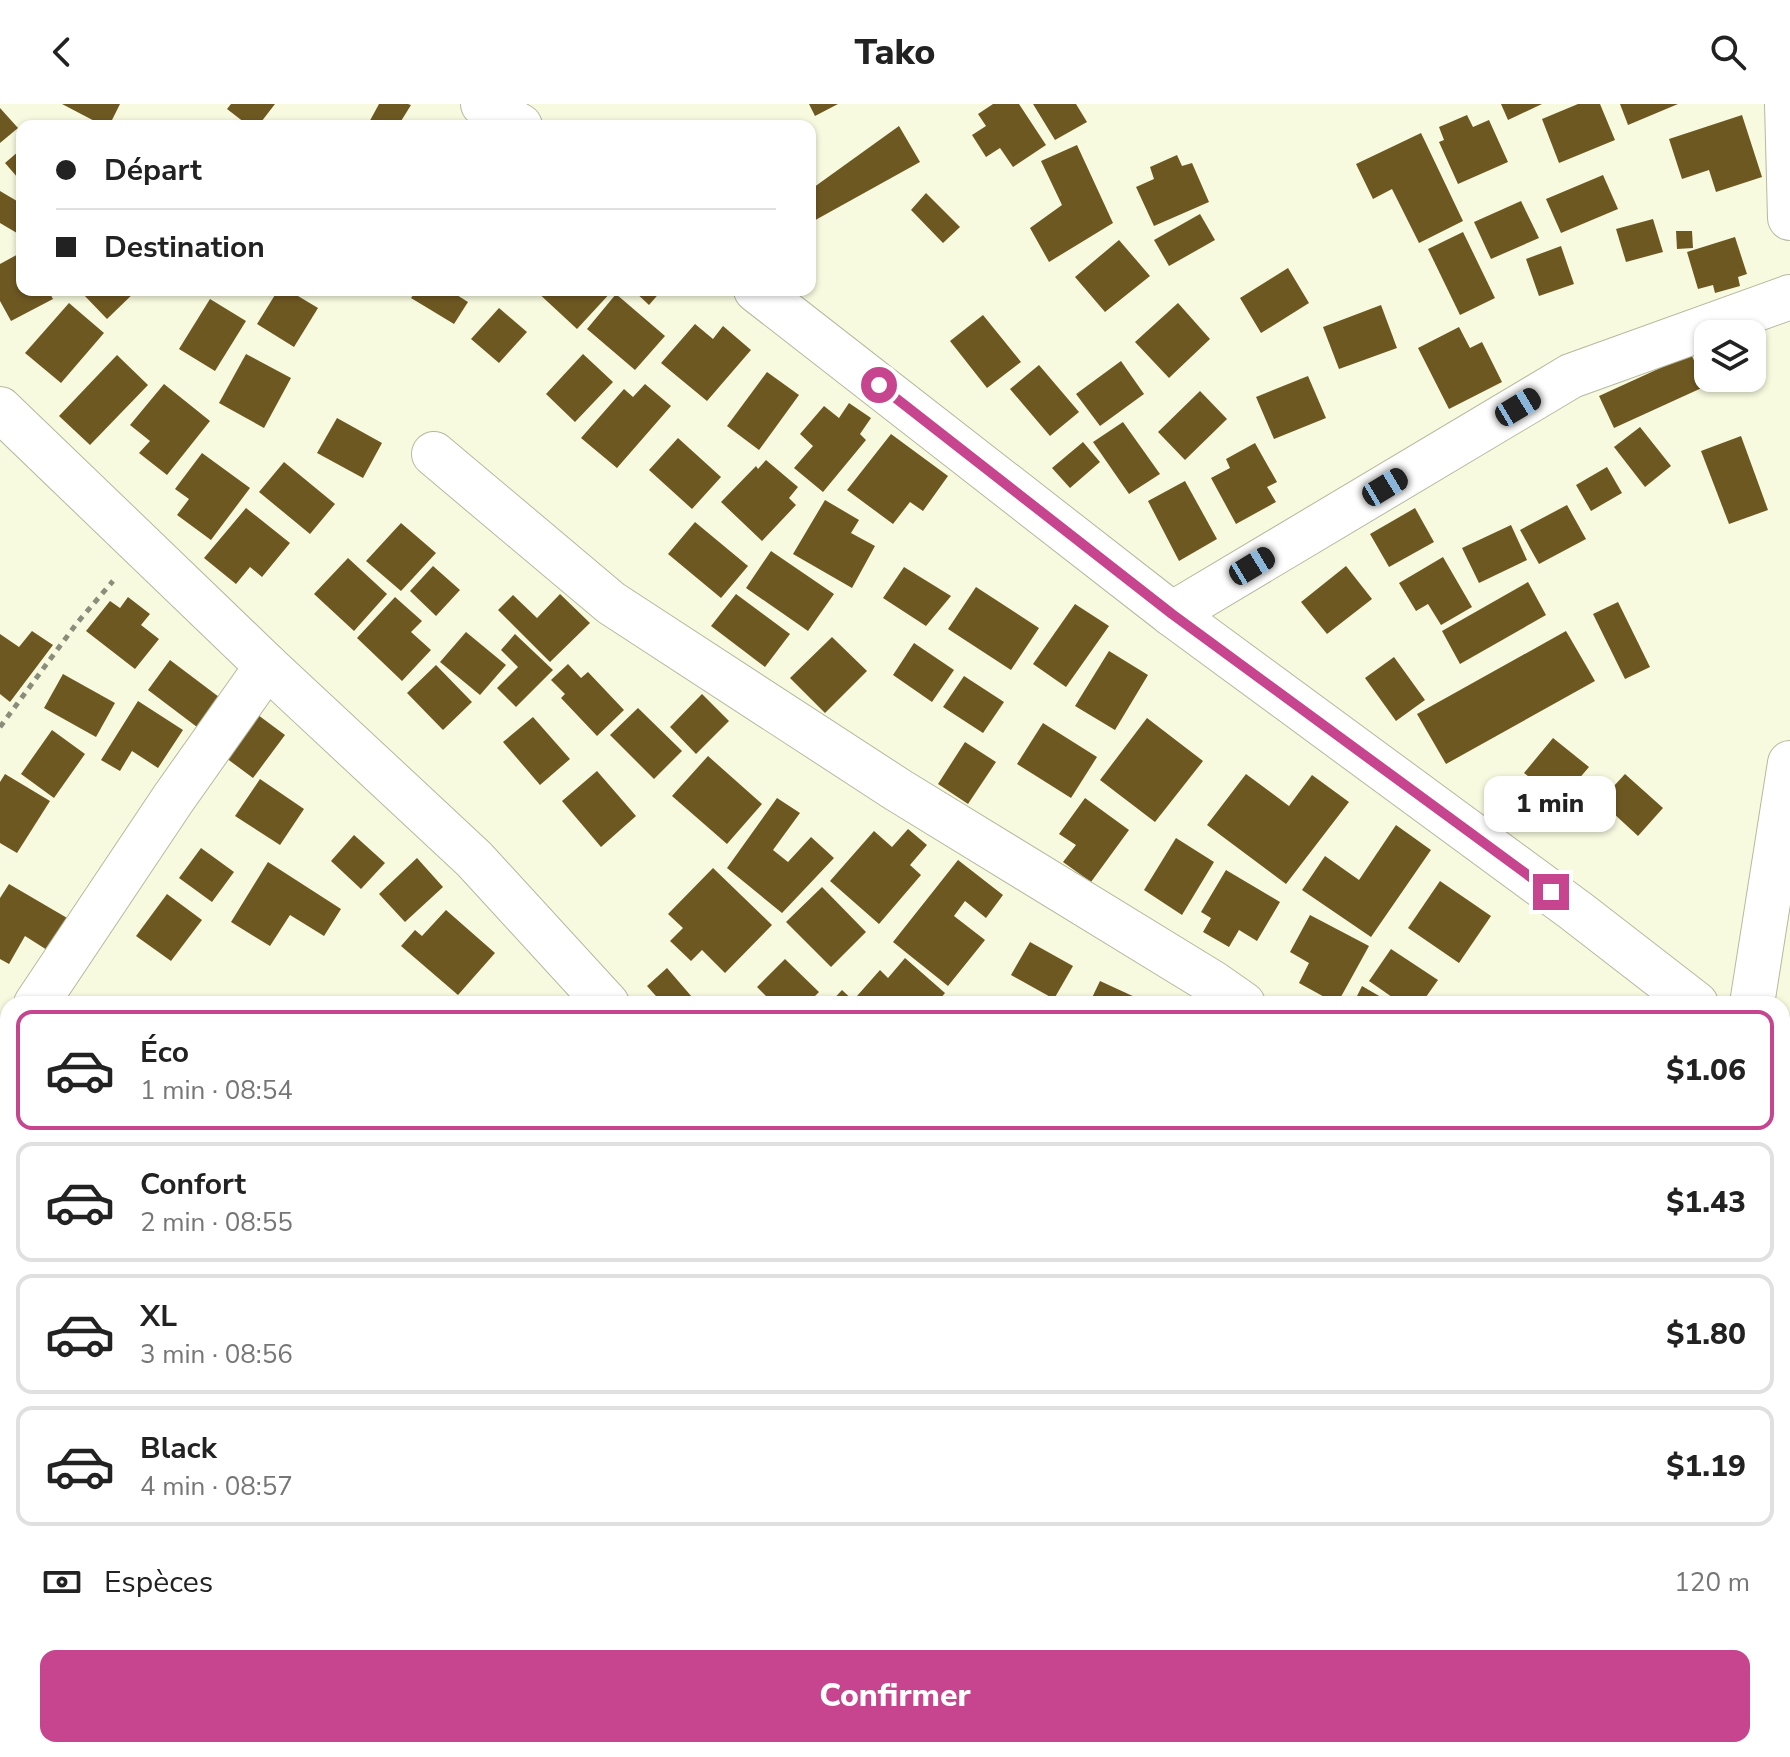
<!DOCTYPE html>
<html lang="fr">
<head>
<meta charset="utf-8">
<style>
  body { margin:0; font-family:"Nunito Sans",sans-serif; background:#f6f6f6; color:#222; height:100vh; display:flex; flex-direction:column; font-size:30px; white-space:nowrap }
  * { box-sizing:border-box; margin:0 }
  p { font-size:26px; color:#767676 }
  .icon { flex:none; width:44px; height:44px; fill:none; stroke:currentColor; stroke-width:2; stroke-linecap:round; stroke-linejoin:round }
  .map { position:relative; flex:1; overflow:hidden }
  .panel { position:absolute; left:0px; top:892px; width:1790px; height:762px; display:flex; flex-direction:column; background:#fff; border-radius:24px 24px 0 0; box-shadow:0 2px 6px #0004 }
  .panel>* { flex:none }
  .top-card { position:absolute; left:16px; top:16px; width:800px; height:176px; border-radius:16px; box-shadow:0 2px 6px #0004; display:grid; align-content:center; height:176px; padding:0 40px; background:#fff }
  .fabs { position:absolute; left:1694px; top:216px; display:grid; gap:16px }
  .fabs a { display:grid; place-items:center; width:72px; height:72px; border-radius:16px; background:#fff; box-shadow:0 2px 6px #0004; font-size:40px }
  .end { position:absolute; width:36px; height:36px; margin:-18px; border:10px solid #c6458e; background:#fff; box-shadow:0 0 0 4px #fff }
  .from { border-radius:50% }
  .bubble { position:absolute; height:56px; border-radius:16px; background:#fff; box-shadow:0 2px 6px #0004; font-size:26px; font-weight:800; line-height:56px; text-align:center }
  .car { position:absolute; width:24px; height:48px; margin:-24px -12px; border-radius:10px; box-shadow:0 0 6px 2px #0007; background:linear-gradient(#222 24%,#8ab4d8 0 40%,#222 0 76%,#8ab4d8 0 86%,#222 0) }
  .top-card b { display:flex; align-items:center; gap:28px; height:76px; font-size:30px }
  .top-card b+b { border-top:2px solid #e0e0e0 }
  .top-card i { width:20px; height:20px; background:#222 }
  ul { padding:14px 0 0; list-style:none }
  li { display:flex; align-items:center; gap:24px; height:120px; margin:0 16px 12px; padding:0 24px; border:4px solid #e0e0e0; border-radius:16px }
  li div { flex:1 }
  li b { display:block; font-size:30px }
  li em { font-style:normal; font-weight:800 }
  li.current { border-color:#c6458e }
  li>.icon { width:72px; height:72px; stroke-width:1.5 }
  .pay { display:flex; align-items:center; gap:20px; height:88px; padding:0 40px; font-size:30px }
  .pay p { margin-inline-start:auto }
  .button { display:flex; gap:16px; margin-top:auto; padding:16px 40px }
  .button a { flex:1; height:92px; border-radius:16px; background:#c6458e; color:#fff; font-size:32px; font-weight:800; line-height:92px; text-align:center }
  header { display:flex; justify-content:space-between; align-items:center; height:104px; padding:0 40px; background:#fff; font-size:36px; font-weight:800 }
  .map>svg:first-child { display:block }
  .building { fill:#6e5822 }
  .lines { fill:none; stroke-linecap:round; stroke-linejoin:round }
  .minor-casing { stroke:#b6b89f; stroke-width:46 }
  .path { stroke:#8b8d7b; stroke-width:5; stroke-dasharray:6 6; stroke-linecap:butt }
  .minor { stroke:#fff; stroke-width:44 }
  .route { stroke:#c6458e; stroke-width:10 }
</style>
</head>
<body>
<header><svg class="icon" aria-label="back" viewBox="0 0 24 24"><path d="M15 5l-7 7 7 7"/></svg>Tako<svg class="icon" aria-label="search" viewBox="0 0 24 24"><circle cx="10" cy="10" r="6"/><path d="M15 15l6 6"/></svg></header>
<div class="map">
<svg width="1790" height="1653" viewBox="0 0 1790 1653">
  <rect width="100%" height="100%" fill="#f7fadf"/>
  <g class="building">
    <path d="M 62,0 L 120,0 L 109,22 L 104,22 Z"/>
    <path d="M 231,0 L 275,0 L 258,22 L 249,22 L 227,5 Z"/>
    <path d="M 379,0 L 408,0 L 411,1 L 398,22 L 367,22 Z"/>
    <path d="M 809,0 L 838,0 L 815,12 Z"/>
    <path d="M 993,0 L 1019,0 L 1046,41 L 1013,63 L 1000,44 L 986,53 L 972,31 L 986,22 L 978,10 Z"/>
    <path d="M 1033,0 L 1076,0 L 1087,18 L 1055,36 Z"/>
    <path d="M 1501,0 L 1542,0 L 1508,16 Z"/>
    <path d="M 1578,0 L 1600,0 L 1615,36 L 1559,59 L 1542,15 Z"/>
    <path d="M 1620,0 L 1678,0 L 1628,21 Z"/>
    <path d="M 0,4 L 18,24 L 0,39 Z"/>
    <path d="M 1467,11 L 1473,23 L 1489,16 L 1508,58 L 1458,80 L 1439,38 L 1444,36 L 1439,23 Z"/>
    <path d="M 1742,11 L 1762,73 L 1716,88 L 1709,66 L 1682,75 L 1669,35 Z"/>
    <path d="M 899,22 L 920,58 L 810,119 L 810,86 Z"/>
    <path d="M 1421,29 L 1463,117 L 1419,139 L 1392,85 L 1373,95 L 1356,60 Z"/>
    <path d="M 1077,41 L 1113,119 L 1049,158 L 1030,124 L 1062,101 L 1041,57 Z"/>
    <path d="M 19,47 L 22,50 L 22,70 L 18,74 L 5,59 Z"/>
    <path d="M 1177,51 L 1182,62 L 1192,59 L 1209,98 L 1154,122 L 1136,83 L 1154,75 L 1150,63 Z"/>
    <path d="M 1603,71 L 1618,105 L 1561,129 L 1546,95 Z"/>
    <path d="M 0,87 L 22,100 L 22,132 L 0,119 Z"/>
    <path d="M 926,89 L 960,123 L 943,139 L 911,106 Z"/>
    <path d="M 1521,97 L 1539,134 L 1491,155 L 1474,118 Z"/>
    <path d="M 1200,110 L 1215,136 L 1169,162 L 1154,136 Z"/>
    <path d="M 1653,115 L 1663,148 L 1626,158 L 1616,125 Z"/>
    <path d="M 1676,127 L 1692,127 L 1693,144 L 1677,145 Z"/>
    <path d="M 1463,128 L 1495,194 L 1460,211 L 1428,145 Z"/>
    <path d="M 1735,133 L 1747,170 L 1738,173 L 1740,182 L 1715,189 L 1713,181 L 1698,185 L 1687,148 Z"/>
    <path d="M 1119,136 L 1150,172 L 1105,208 L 1075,173 Z"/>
    <path d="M 1561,142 L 1574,180 L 1539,192 L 1526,155 Z"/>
    <path d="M 22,148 L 22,186 L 48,186 L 53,195 L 11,217 L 0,197 L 0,160 Z"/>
    <path d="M 1288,164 L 1309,199 L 1261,229 L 1240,194 Z"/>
    <path d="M 84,186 L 137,186 L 107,215 L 82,189 Z"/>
    <path d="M 278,186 L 288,186 L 318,204 L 294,243 L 257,220 Z"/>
    <path d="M 417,186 L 449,186 L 468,198 L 454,220 L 411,194 Z"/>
    <path d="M 535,186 L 613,186 L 577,225 Z"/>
    <path d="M 633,186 L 662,186 L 649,201 Z"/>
    <path d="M 616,190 L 665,232 L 635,266 L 587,225 Z"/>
    <path d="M 210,195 L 246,217 L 215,267 L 179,245 Z"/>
    <path d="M 69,199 L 104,229 L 61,279 L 25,249 Z"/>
    <path d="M 1178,199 L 1210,235 L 1169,274 L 1135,238 Z"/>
    <path d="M 1381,201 L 1397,244 L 1339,265 L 1323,223 Z"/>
    <path d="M 499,204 L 527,228 L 499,259 L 471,235 Z"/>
    <path d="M 983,211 L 1021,258 L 987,284 L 950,237 Z"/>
    <path d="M 695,220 L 713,235 L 723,222 L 751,246 L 707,297 L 661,259 Z"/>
    <path d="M 1459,223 L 1470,244 L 1482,238 L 1502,278 L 1449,305 L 1418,244 Z"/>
    <path d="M 246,250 L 291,274 L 264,324 L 219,299 Z"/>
    <path d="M 583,250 L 613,278 L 575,318 L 546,290 Z"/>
    <path d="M 1691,250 L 1706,282 L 1614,324 L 1599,292 Z"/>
    <path d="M 117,251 L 148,281 L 90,341 L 59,312 Z"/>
    <path d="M 1121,257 L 1144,290 L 1100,322 L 1076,290 Z"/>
    <path d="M 1039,261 L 1079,308 L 1050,332 L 1010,285 Z"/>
    <path d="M 767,268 L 799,291 L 759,346 L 727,322 Z"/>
    <path d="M 1308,272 L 1326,314 L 1274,335 L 1256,293 Z"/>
    <path d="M 164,280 L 210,317 L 167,371 L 139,349 L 150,337 L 130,321 Z"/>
    <path d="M 645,280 L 671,302 L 617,364 L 581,334 L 624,285 L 633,293 Z"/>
    <path d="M 1200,287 L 1227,315 L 1185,356 L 1158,328 Z"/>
    <path d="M 849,299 L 871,314 L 860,330 L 866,336 L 823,388 L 794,364 L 813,342 L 800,330 L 824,302 L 839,314 Z"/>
    <path d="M 337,314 L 382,339 L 363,374 L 317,349 Z"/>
    <path d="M 1123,318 L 1160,370 L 1129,390 L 1093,338 Z"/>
    <path d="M 1640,323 L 1671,362 L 1645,383 L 1614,343 Z"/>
    <path d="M 891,330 L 948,372 L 923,407 L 910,398 L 893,420 L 847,386 Z"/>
    <path d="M 1741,332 L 1768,406 L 1729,420 L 1701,347 Z"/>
    <path d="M 678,334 L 721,373 L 692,405 L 649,366 Z"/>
    <path d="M 1083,338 L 1100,358 L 1070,384 L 1052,364 Z"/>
    <path d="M 1255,339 L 1277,378 L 1267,383 L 1276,398 L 1236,420 L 1211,374 L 1230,364 L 1226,355 Z"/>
    <path d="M 202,349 L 250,384 L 211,436 L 177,411 L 189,395 L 175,385 Z"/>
    <path d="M 766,356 L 798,383 L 789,394 L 796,401 L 762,437 L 721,398 L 756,362 L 758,365 Z"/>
    <path d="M 284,358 L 335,400 L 310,430 L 259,388 Z"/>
    <path d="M 1607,363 L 1622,389 L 1591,407 L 1576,381 Z"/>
    <path d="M 1185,377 L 1217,435 L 1179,457 L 1148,397 Z"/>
    <path d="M 825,396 L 859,416 L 851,429 L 875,442 L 852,484 L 793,450 Z"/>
    <path d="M 1567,401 L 1586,435 L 1539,460 L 1520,426 Z"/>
    <path d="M 246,404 L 290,439 L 262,473 L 250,463 L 236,480 L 204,454 Z"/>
    <path d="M 1415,404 L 1434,438 L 1389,463 L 1370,430 Z"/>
    <path d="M 695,418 L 748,462 L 721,494 L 668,450 Z"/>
    <path d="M 401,419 L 436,449 L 401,487 L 366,457 Z"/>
    <path d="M 1511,421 L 1527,456 L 1479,479 L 1462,444 Z"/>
    <path d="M 771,447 L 834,490 L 808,527 L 746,484 Z"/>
    <path d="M 1443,453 L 1472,503 L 1441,521 L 1428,500 L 1416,507 L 1399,479 Z"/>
    <path d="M 348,454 L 387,490 L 354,527 L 314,490 Z"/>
    <path d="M 433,462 L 460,486 L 436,512 L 410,487 Z"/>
    <path d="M 1346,462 L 1372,495 L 1327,530 L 1301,498 Z"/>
    <path d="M 904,463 L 951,492 L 926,522 L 883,494 Z"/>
    <path d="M 1528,478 L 1546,511 L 1460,560 L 1442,527 Z"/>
    <path d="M 976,483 L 1039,524 L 1011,566 L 948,525 Z"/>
    <path d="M 560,490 L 590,519 L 550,558 L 498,506 L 513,491 L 537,514 Z"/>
    <path d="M 736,490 L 790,530 L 765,563 L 711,522 Z"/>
    <path d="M 128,493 L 150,510 L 141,521 L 159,535 L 135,565 L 86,527 L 110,497 L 120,504 Z"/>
    <path d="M 395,493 L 422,517 L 411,528 L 431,546 L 402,577 L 357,534 Z"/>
    <path d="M 1618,498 L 1650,563 L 1625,575 L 1593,510 Z"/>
    <path d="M 1075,500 L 1109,522 L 1066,583 L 1033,560 Z"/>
    <path d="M 32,527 L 53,541 L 10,598 L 0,590 L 0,530 L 19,543 Z"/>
    <path d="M 1566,527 L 1595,577 L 1446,660 L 1417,610 Z"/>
    <path d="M 466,528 L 506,561 L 480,591 L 440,558 Z"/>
    <path d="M 515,530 L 553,566 L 516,603 L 497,584 L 518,563 L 501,546 Z"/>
    <path d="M 832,533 L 867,567 L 825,609 L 790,574 Z"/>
    <path d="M 914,539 L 954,566 L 932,598 L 893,571 Z"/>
    <path d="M 1109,547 L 1148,571 L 1115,626 L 1075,602 Z"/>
    <path d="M 1394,553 L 1425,596 L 1396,617 L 1365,574 Z"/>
    <path d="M 170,556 L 219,593 L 197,623 L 148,586 Z"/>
    <path d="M 568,560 L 581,574 L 588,568 L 624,606 L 597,632 L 561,594 L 565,590 L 551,576 Z"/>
    <path d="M 436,561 L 472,598 L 443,626 L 407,589 Z"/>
    <path d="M 63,570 L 115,599 L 96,633 L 44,604 Z"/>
    <path d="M 964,572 L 1004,598 L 983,629 L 943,603 Z"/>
    <path d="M 702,590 L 729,617 L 696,650 L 670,623 Z"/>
    <path d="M 138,597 L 183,626 L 158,664 L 132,647 L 120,667 L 101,656 Z"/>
    <path d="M 638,604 L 682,647 L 654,675 L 610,631 Z"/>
    <path d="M 250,605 L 285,631 L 253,674 L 218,648 Z"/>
    <path d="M 533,613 L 570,655 L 540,681 L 503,638 Z"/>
    <path d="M 1147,614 L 1203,657 L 1155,718 L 1100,676 Z"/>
    <path d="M 1043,619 L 1097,653 L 1071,694 L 1017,660 Z"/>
    <path d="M 52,626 L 85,650 L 54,694 L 21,670 Z"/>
    <path d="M 1553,634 L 1589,663 L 1560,697 L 1524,669 Z"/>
    <path d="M 965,638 L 996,658 L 968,700 L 938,680 Z"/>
    <path d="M 708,652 L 762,700 L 727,740 L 672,692 Z"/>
    <path d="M 597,667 L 636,712 L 601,743 L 562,697 Z"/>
    <path d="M 5,670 L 50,697 L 17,749 L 0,739 L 0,678 Z"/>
    <path d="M 1246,670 L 1289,702 L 1312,671 L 1349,698 L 1286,780 L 1207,721 Z"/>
    <path d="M 1625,670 L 1663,704 L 1638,732 L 1600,697 Z"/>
    <path d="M 260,675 L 304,705 L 280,741 L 235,712 Z"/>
    <path d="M 777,694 L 800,709 L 773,746 L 788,758 L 811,733 L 834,754 L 782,809 L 727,764 Z"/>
    <path d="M 1085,694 L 1129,726 L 1091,778 L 1063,758 L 1076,741 L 1059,730 Z"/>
    <path d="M 1396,721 L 1431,746 L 1371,833 L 1302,786 L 1325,752 L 1359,776 Z"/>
    <path d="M 908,725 L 927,741 L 910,761 L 921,771 L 879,820 L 830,777 L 874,727 L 892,743 Z"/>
    <path d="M 354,731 L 385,759 L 361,785 L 331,757 Z"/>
    <path d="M 1176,734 L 1214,758 L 1182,811 L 1144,786 Z"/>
    <path d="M 201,744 L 234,768 L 212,798 L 179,774 Z"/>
    <path d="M 417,754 L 443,783 L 405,818 L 379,790 Z"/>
    <path d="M 958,756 L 1003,791 L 986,814 L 965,797 L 954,812 L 985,836 L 948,882 L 893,838 Z"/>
    <path d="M 268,758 L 341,805 L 324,832 L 290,811 L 270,842 L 231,818 Z"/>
    <path d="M 713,764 L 772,821 L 725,869 L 702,846 L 691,857 L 670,837 L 683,824 L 668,810 Z"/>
    <path d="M 1226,766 L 1280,798 L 1257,837 L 1239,826 L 1229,843 L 1203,828 L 1211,814 L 1201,808 Z"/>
    <path d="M 1440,777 L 1491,812 L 1459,859 L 1408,824 Z"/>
    <path d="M 9,780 L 74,818 L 55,851 L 25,832 L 9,860 L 0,855 L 0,794 Z"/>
    <path d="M 822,783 L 866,828 L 831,863 L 786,818 Z"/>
    <path d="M 167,790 L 202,816 L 171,857 L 136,832 Z"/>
    <path d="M 446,806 L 495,849 L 458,891 L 401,842 L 415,826 L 422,832 Z"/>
    <path d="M 1310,811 L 1369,842 L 1337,900 L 1299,879 L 1309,859 L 1290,848 Z"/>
    <path d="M 1030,838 L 1073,862 L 1054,895 L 1011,871 Z"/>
    <path d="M 1391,845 L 1438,876 L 1421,900 L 1402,900 L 1369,877 Z"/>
    <path d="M 905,854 L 945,889 L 936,900 L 866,900 L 857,892 L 880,866 L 888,874 Z"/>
    <path d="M 785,855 L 819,888 L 807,900 L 769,900 L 771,897 L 757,883 Z"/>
    <path d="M 667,864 L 698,900 L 663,900 L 647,882 Z"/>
    <path d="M 1100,877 L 1150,900 L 1089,900 Z"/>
    <path d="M 1362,882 L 1393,900 L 1353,900 Z"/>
    <path d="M 842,886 L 857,900 L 829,900 Z"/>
    <path d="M 8,1067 L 8,1103 L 0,1097 L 0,1077 Z"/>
    <path d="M 1782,1084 L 1790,1091 L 1790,1195 L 1784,1202 L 1782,1201 Z"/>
    <path d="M 1790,1212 L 1790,1272 L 1782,1264 L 1782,1220 Z"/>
    <path d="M 1790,1339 L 1790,1367 L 1782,1359 L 1782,1346 Z"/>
    <path d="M 8,1416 L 8,1494 L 0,1502 L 0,1424 Z"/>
    <path d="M 1790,1489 L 1790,1539 L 1782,1528 L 1782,1495 Z"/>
    <path d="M 177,1646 L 207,1646 L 201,1653 L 185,1653 Z"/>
    <path d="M 346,1646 L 380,1646 L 375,1653 L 342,1653 Z"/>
    <path d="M 381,1646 L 444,1646 L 456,1653 L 392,1653 Z"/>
    <path d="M 798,1646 L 894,1646 L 901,1651 L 900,1653 L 808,1653 Z"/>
    <path d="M 965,1646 L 1037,1646 L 1046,1653 L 973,1653 Z"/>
    <path d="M 1204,1646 L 1279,1646 L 1288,1653 L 1212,1653 Z"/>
    <path d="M 1468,1646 L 1535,1646 L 1527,1653 L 1459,1653 Z"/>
    <path d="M 1572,1646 L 1665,1646 L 1657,1653 L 1578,1653 Z"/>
  </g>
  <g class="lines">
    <defs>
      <g id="minor">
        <path d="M 483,0 L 520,22"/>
        <path d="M 1787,0 L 1790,114"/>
        <path d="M 756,186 L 1172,510 L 1576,807 L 1696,900"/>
        <path d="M 0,305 L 267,562 L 474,755 L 607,900"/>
        <path d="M 434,350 L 611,499 L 898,686 L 1213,879 L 1243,900"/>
        <path d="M 1172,510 L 1571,272 L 1790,193"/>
        <path d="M 36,900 L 173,695 L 267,562"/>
        <path d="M 1752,900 L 1790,659"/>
        <path d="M 0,953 L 8,941"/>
        <path d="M 1782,974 L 1790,982"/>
        <path d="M 0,1214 L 8,1221"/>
        <path d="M 1782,1421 L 1790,1429"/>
        <path d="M 533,1646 L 541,1653"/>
        <path d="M 1332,1646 L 1340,1653"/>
        <path d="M 754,1653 L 759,1646"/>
      </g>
    </defs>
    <use href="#minor" class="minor-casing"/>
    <path class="path" d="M 0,623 L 77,519 L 113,477"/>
    <use href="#minor" class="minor"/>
  </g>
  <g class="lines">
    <path class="route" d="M 879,281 L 1172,510 L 1551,788"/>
  </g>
</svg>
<div class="fabs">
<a><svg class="icon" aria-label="layers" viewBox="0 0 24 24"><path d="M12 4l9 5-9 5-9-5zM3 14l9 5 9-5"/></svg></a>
</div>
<i class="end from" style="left:879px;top:281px"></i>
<i class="end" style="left:1551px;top:788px"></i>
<div class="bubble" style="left:1484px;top:672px;width:132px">1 min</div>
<i class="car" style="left:1518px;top:303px;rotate:59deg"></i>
<i class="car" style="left:1385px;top:383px;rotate:59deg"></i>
<i class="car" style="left:1252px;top:462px;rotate:59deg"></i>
<div class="top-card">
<b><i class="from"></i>Départ</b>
<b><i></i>Destination</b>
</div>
<section class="panel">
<ul>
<li class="current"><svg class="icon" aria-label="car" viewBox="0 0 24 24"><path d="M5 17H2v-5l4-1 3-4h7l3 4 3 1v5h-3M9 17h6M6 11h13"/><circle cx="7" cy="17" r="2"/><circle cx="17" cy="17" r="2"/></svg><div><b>Éco</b><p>1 min · 08:54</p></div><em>$1.06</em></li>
<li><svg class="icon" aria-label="car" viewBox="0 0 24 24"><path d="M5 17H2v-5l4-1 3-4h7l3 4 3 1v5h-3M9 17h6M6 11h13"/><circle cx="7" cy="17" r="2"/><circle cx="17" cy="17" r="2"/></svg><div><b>Confort</b><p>2 min · 08:55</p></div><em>$1.43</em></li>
<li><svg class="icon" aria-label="car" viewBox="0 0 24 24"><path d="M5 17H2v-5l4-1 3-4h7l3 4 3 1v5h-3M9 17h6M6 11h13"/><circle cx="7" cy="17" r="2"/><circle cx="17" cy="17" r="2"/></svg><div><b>XL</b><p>3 min · 08:56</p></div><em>$1.80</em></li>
<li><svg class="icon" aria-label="car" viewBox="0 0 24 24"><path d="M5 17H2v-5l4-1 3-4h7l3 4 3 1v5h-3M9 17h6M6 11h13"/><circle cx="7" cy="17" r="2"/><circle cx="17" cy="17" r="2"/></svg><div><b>Black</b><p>4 min · 08:57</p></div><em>$1.19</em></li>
</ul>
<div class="pay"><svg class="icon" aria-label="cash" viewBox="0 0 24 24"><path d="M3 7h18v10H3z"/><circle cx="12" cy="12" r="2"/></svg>Espèces<p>120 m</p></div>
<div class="button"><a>Confirmer</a></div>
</section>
</div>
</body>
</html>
